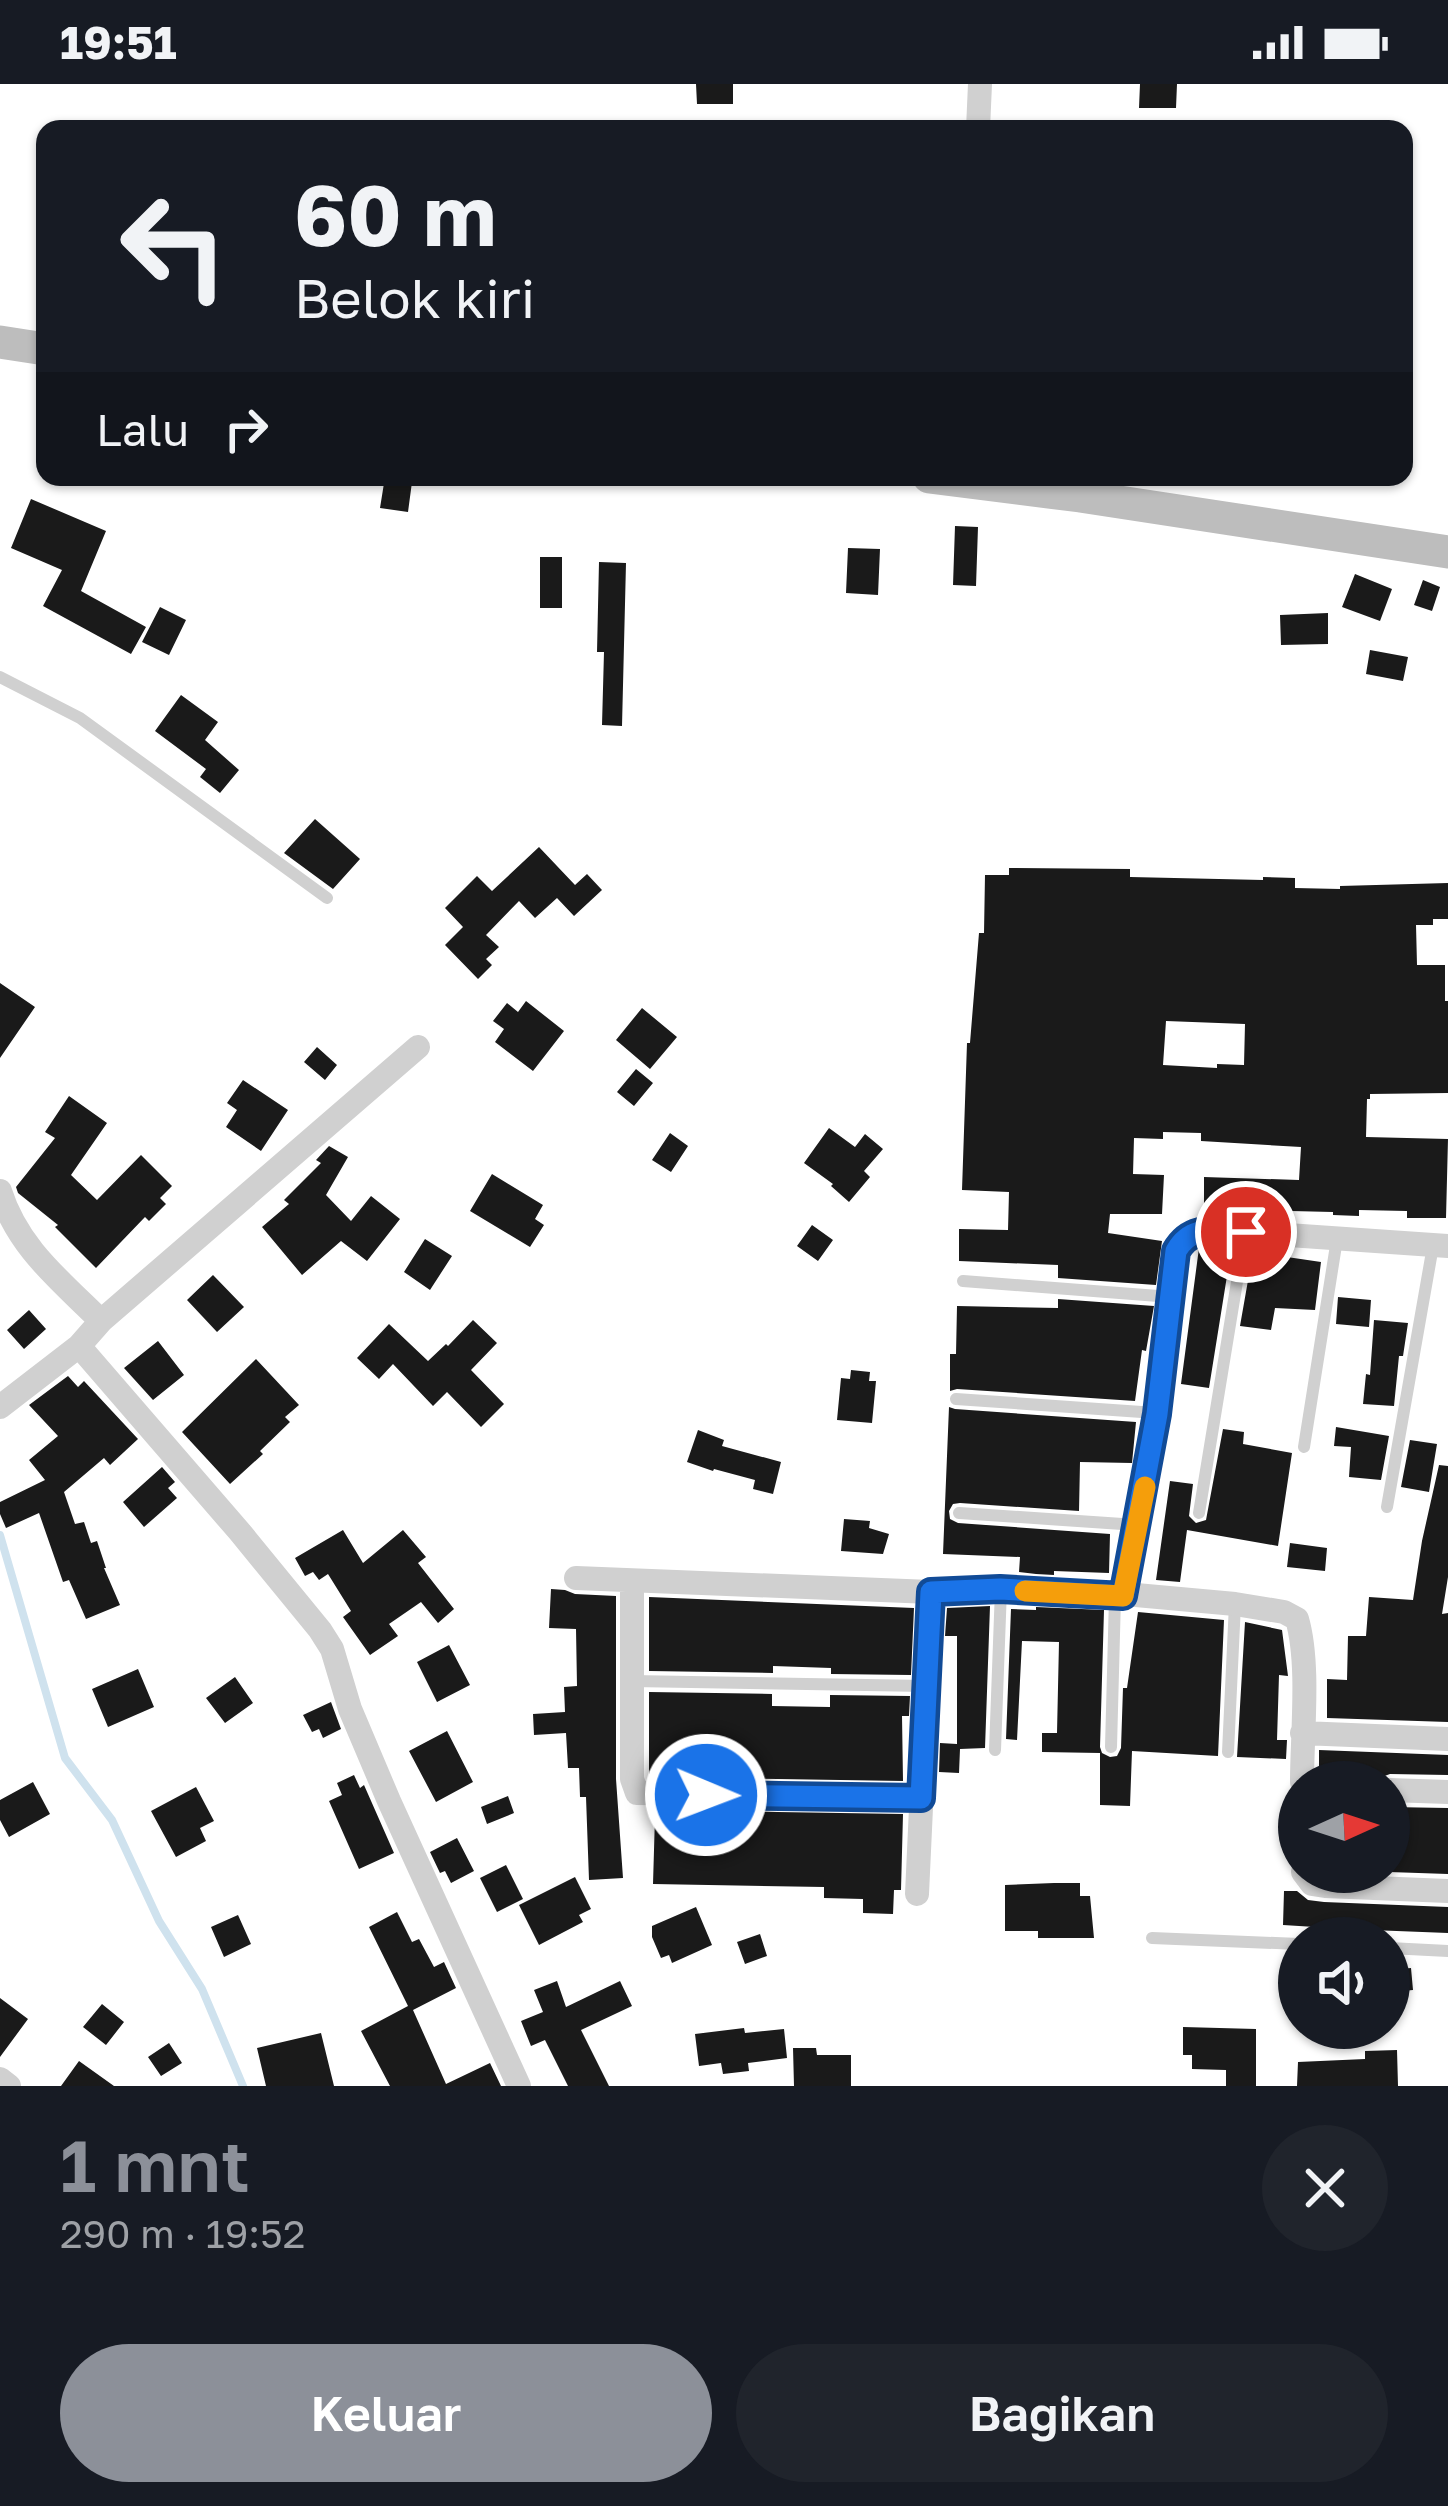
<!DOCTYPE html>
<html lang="id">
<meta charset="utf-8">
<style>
:root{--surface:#171b24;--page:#20242c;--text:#f1f3f6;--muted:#9ea1a6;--accent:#8c9099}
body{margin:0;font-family:"Golos Text",sans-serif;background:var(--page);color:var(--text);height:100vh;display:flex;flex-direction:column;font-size:45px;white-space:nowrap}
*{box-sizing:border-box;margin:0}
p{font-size:39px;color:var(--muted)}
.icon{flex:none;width:66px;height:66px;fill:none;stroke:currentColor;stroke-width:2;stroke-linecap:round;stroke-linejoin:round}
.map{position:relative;height:2002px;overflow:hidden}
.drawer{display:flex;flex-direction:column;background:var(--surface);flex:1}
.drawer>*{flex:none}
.top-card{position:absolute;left:36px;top:36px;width:1377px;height:366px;border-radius:24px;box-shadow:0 3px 9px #0004;background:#171b24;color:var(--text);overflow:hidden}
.needle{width:78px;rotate:87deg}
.controls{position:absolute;left:1278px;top:1677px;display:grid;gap:24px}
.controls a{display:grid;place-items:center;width:132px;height:132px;border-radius:50%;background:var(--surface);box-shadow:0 3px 9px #0004;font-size:60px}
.pin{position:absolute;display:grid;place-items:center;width:102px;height:102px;color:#fff;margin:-51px;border:6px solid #fff;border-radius:50%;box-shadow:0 3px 12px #0007}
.me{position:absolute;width:132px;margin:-66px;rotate:91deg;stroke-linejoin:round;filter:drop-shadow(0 0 9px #0008)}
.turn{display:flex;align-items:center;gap:42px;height:252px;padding:0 60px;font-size:54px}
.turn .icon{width:156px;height:156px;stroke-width:2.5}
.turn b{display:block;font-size:84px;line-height:102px}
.then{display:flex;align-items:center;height:114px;padding:0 60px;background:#0003;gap:24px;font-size:45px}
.round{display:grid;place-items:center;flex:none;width:126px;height:126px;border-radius:63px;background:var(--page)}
.headline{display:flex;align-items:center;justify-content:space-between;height:204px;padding:0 60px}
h1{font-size:72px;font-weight:600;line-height:90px;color:var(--accent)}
.primary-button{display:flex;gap:24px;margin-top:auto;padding:24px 60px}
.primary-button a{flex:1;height:138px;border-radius:72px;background:var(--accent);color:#fff;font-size:48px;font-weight:600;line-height:138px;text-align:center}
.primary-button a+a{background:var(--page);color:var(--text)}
.status{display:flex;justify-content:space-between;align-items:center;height:84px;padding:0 60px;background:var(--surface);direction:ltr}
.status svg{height:33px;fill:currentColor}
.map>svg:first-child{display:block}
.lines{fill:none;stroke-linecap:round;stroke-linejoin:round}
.stream{stroke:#cfe2ee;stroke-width:8}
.building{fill:#1a1a1a;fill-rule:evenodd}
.lane{stroke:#d0d0d0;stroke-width:12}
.street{stroke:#d0d0d0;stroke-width:24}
.secondary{stroke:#bdbdbd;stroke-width:33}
.route-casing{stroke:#114b97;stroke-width:30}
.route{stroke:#1a73e8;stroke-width:21}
.slow{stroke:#f59e0b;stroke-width:21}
</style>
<div class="status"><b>19:51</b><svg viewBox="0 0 49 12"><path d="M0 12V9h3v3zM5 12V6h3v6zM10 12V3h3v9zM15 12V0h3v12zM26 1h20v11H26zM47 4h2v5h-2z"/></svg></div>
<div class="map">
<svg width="1448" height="2002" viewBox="0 0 1448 2002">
<rect width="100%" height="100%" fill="#fff"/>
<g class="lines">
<path class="stream" d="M0 1451 65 1674 112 1736 159 1837 202 1905 243 2002"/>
</g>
<path class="building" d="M696 0H733V20H697Z
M1140 0H1177L1176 24H1139Z
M385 393 412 398 408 428 380 424Z
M31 415 106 447 81 507 146 543 131 570 43 522 62 486 11 464Z
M955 442 978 443 976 502 953 501Z
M848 464 880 465 878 511 846 509Z
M540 473H562V524H540Z
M599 478 626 479 622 642 602 641 604 568H597Z
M1355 490 1392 505 1380 537 1342 523Z
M1423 496 1440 503 1432 527 1414 521Z
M160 523 186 536 169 571 142 558Z
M1328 529V560L1281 561 1280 531Z
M1370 566 1408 573 1403 597 1366 590Z
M181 611 218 638 205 656 239 686 220 709 200 693 206 685 155 647Z
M315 735 360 775 333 805 284 769Z
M539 763 575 801 587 790 602 806 574 832 557 814 535 834 519 817 486 851 499 863 486 875 492 881 478 895 445 861 463 843 445 824 477 792 492 807Z
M1009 784 1130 785V793L1263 796V793L1295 794V804L1340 805V802L1448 799V835H1433V841H1416L1417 881H1445V917H1448V1009L1370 1010V1015H1367L1366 1053 1448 1055 1446 1134H1407V1127L1359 1126V1132L1333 1131V1128L1204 1125V1093L1299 1096 1301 1063 1201 1057V1049L1163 1048V1055L1134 1054 1133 1090 1164 1091 1162 1130H1110L1108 1149 1162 1157 1156 1201 1058 1194V1181L959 1177V1145L1008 1146 1009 1108 962 1106 967 959H970L979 849H984L985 791H1009ZM1166 937 1245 940 1244 981 1217 980V984L1163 981Z
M0 899 35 923 0 974Z
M526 917 564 947 533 987 495 958 504 945 493 937 507 919 518 928Z
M642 924 677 953 650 985 616 956Z
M317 963 337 981 325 996 304 978Z
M636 985 653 999 634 1022 617 1008Z
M243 996 288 1026 261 1067 226 1043 237 1026 227 1019Z
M69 1012 107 1039 71 1091 97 1116 141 1071 172 1102 160 1114 166 1120 149 1137 145 1133 96 1184 55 1143 58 1141 18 1109 16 1103 55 1054 45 1048Z
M829 1044 855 1063 865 1050 883 1065 864 1087 870 1093 849 1118 831 1102 833 1100 804 1079Z
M670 1049 688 1062 671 1088 652 1076Z
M329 1062 348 1073 326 1111 351 1137 371 1112 400 1135 367 1177 341 1157 302 1191 262 1143 289 1120 284 1116 321 1079 316 1076Z
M492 1090 543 1121 535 1135 544 1141 530 1163 470 1127Z
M812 1141 833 1156 818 1177 797 1162Z
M425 1155 452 1172 430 1206 404 1188Z
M1199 1164 1231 1167 1209 1304 1181 1300Z
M1253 1168 1321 1178 1315 1226 1275 1224 1271 1246 1240 1242Z
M213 1191 244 1223 217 1248 187 1216Z
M1338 1213 1371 1216 1369 1243 1336 1240Z
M1058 1215 1154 1222 1146 1267 1142 1266 1135 1317 957 1305 950 1307V1270H956L957 1222 1058 1224Z
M29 1226 46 1245 24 1265 7 1246Z
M473 1236 497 1259 471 1286 504 1320 481 1343 447 1308 433 1322 393 1280 379 1295 357 1274 389 1240 428 1277 446 1260 448 1262Z
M1374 1236 1408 1239 1403 1272H1399L1394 1322 1363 1320 1366 1290 1370 1291Z
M158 1257 184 1291 153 1316 124 1284Z
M256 1275 299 1321 285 1333 290 1338 260 1367 263 1370 230 1400 182 1348Z
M851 1286 870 1288 869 1297H876L872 1339 837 1336 841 1294 850 1295Z
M68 1292 78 1303 84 1297 138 1355 110 1381 104 1374 64 1408 75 1440 84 1438 91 1459 97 1457 106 1484H104L120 1521 86 1535 69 1496 63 1498 39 1429 6 1444 0 1430V1418L45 1396 29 1376 58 1352 29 1321Z
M949 1323 955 1325 1136 1338 1132 1379 1080 1378 1079 1427 960 1419 953 1420 949 1427 950 1435 958 1439 1110 1450 1109 1489 1054 1487V1491L1036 1490 1019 1488 1020 1473 943 1470Z
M1336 1343 1389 1352 1381 1396 1349 1393 1351 1363 1334 1362Z
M1223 1345 1244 1348 1243 1360 1292 1369 1278 1462 1187 1446 1180 1498 1156 1496 1170 1397 1193 1400 1189 1432 1196 1439 1206 1436Z
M698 1346 724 1356 722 1362 781 1378 773 1410 753 1405 755 1396 714 1385 713 1387 687 1378Z
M1410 1356 1437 1360 1429 1408 1401 1403Z
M1439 1381 1448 1382V1493L1442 1530 1448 1529V1638L1327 1634V1595L1347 1596 1348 1552H1366L1369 1513 1413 1516 1422 1457Z
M162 1383 175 1398 168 1404 177 1414 144 1443 123 1418Z
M844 1435 870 1437 869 1444 889 1450 883 1470 841 1467Z
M343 1446 363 1479 403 1446 426 1473 418 1479 454 1525 438 1539 421 1518 389 1540 398 1552 370 1571 343 1533 351 1527 328 1490 319 1496 313 1488 305 1492 295 1474Z
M1290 1459 1327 1464 1325 1487 1287 1483Z
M551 1505 565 1506 575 1510 616 1512V1695L623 1794 589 1796 586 1713H580L579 1684H568L566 1649 534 1651 533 1630 565 1628 564 1603 577 1602 576 1545 549 1544Z
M649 1513 914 1524 911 1591 831 1590V1584L773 1582V1589L649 1587Z
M990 1522 985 1664 960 1665 959 1689 939 1688 940 1659 957 1660V1552H945L947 1524Z
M1036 1523 1104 1526 1100 1663 1102 1669 1110 1673 1117 1672 1121 1664 1123 1604H1127L1138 1528 1224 1536 1218 1672 1132 1667 1130 1722 1100 1721V1669L1042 1668V1649H1057L1059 1558 1022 1557 1017 1656 1006 1655 1011 1525 1036 1526Z
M1245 1538 1282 1546 1288 1592 1279 1591 1277 1656H1287L1286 1675 1237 1673Z
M449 1561 470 1601 437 1618 417 1578Z
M138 1585 154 1623 108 1643 92 1605Z
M235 1593 253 1619 225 1639 206 1614Z
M649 1608 772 1610V1622L830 1623V1611L910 1612 909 1632H902L903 1697 649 1693Z
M331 1618 341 1645 323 1654 319 1645 312 1648 303 1631Z
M447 1647 473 1698 436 1718 409 1667Z
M1319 1666 1448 1671V1691L1390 1690 1379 1694 1347 1692V1682H1319Z
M354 1691 360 1704 364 1701 394 1769 359 1785 329 1717 342 1711 337 1699Z
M33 1698 50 1730 9 1753 0 1736V1716Z
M196 1703 214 1737 200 1744 206 1757 176 1773 151 1727Z
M508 1712 514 1729 487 1740 481 1723Z
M1389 1723 1448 1724V1790L1389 1788Z
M660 1726 903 1730 901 1806H894L893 1830 863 1829V1815L824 1814V1803L653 1800 655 1732H660Z
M457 1754 474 1787 451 1799 445 1787 440 1789 430 1768Z
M506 1781 523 1815 497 1828 480 1794Z
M575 1793 591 1825 579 1831 583 1838 539 1861 519 1821Z
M1054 1799H1080V1812H1090L1094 1854H1038V1847H1005V1801Z
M1284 1807H1297L1308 1816 1324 1818 1448 1823V1849L1371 1846V1853L1315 1850V1843L1283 1841Z
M696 1823 712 1861 672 1879 669 1871 661 1874 652 1853V1842Z
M397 1828 412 1858 419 1855 434 1883 444 1878 456 1904 413 1926 446 2000 490 1979 501 2002H390L361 1947 408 1922 369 1843Z
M238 1831 251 1860 224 1873 211 1843Z
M760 1850 767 1872 745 1880 737 1858Z
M1411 1884 1413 1906 1391 1908 1389 1886Z
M557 1897 566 1923 620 1897 632 1922 581 1946 609 2002H568L545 1956 531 1962 521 1937 543 1928 534 1906Z
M0 1914 28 1935 0 1973Z
M102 1920 124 1938 106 1961 83 1943Z
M1183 1943 1256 1945V2002H1226V1986L1192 1985V1971H1183Z
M744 1944 745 1949 784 1945 787 1974 748 1979 749 1987 723 1990 721 1979 699 1982 695 1950Z
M321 1949 334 2002H266L257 1964Z
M169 1959 182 1979 161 1992 148 1973Z
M793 1964H816L817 1971H851V2002H794Z
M1397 1966 1398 2002H1297L1298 1978 1365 1975V1967Z
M79 1977 114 2002H61Z"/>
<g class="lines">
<path class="lane" d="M0 593 80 634 327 814
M963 1197 1171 1213
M956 1315 1156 1329
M1304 1363 1337 1155
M1387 1423 1433 1162
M959 1429 1137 1441
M1199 1429 1245 1149
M632 1597 926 1602
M1111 1663 1115 1513
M995 1666 1001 1505
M1228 1668 1235 1520
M1152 1854 1299 1860
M1389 1864 1448 1867"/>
<path class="street" d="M978 45 980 0
M0 1107C18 1164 60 1196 101 1237
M79 1262 239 1447 320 1546 332 1565 350 1625 389 1717 519 2002
M0 1323 79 1262 101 1237 418 963
M576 1494 931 1508 1001 1505 1136 1511 1235 1520 1284 1528 1297 1535C1310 1580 1302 1650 1302 1698
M632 1497V1695L637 1709 921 1714
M1123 1512C1148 1398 1165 1283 1176 1167L1184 1153 1198 1147 1246 1148 1448 1162
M1302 1649 1448 1655
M1389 1706 1448 1708
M1303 1788 1312 1800 1325 1802 1448 1807
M917 1810 931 1508
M0 1995 9 2002"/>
<path class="secondary" d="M0 258 45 265
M929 393 1080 412 1448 468"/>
</g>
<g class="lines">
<defs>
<path id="route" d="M706 1711 921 1714 931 1508 1000 1505 1123 1512 1157 1330 1176 1167C1192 1139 1217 1148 1246 1148"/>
</defs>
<use href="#route" class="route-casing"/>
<use href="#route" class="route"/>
<path class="slow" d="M1025 1507 1123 1512 1145 1403"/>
</g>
</svg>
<div class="controls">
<a><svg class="needle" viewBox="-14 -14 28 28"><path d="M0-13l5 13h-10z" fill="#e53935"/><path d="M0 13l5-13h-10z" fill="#9ea1a6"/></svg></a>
<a><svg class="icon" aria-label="sound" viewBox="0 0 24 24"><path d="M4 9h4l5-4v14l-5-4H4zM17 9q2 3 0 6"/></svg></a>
</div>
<div class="pin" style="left:1246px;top:1148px;background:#d93025"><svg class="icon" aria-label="arrive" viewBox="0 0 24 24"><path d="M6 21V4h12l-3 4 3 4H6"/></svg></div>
<svg class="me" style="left:706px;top:1711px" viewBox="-20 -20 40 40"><circle r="17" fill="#1a73e8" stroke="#fff" stroke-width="3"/><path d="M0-11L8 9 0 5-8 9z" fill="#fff"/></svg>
<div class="top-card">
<div class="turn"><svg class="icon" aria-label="left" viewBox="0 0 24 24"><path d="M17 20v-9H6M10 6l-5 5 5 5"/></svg><div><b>60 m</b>Belok kiri</div></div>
<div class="then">Lalu<svg class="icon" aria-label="right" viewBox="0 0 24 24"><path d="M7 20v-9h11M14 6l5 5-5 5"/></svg></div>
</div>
</div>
<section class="drawer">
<div class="headline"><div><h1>1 mnt</h1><p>290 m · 19:52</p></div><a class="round"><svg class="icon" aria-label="close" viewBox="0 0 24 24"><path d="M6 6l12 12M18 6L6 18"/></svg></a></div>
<div class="primary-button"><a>Keluar</a><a>Bagikan</a></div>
</section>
